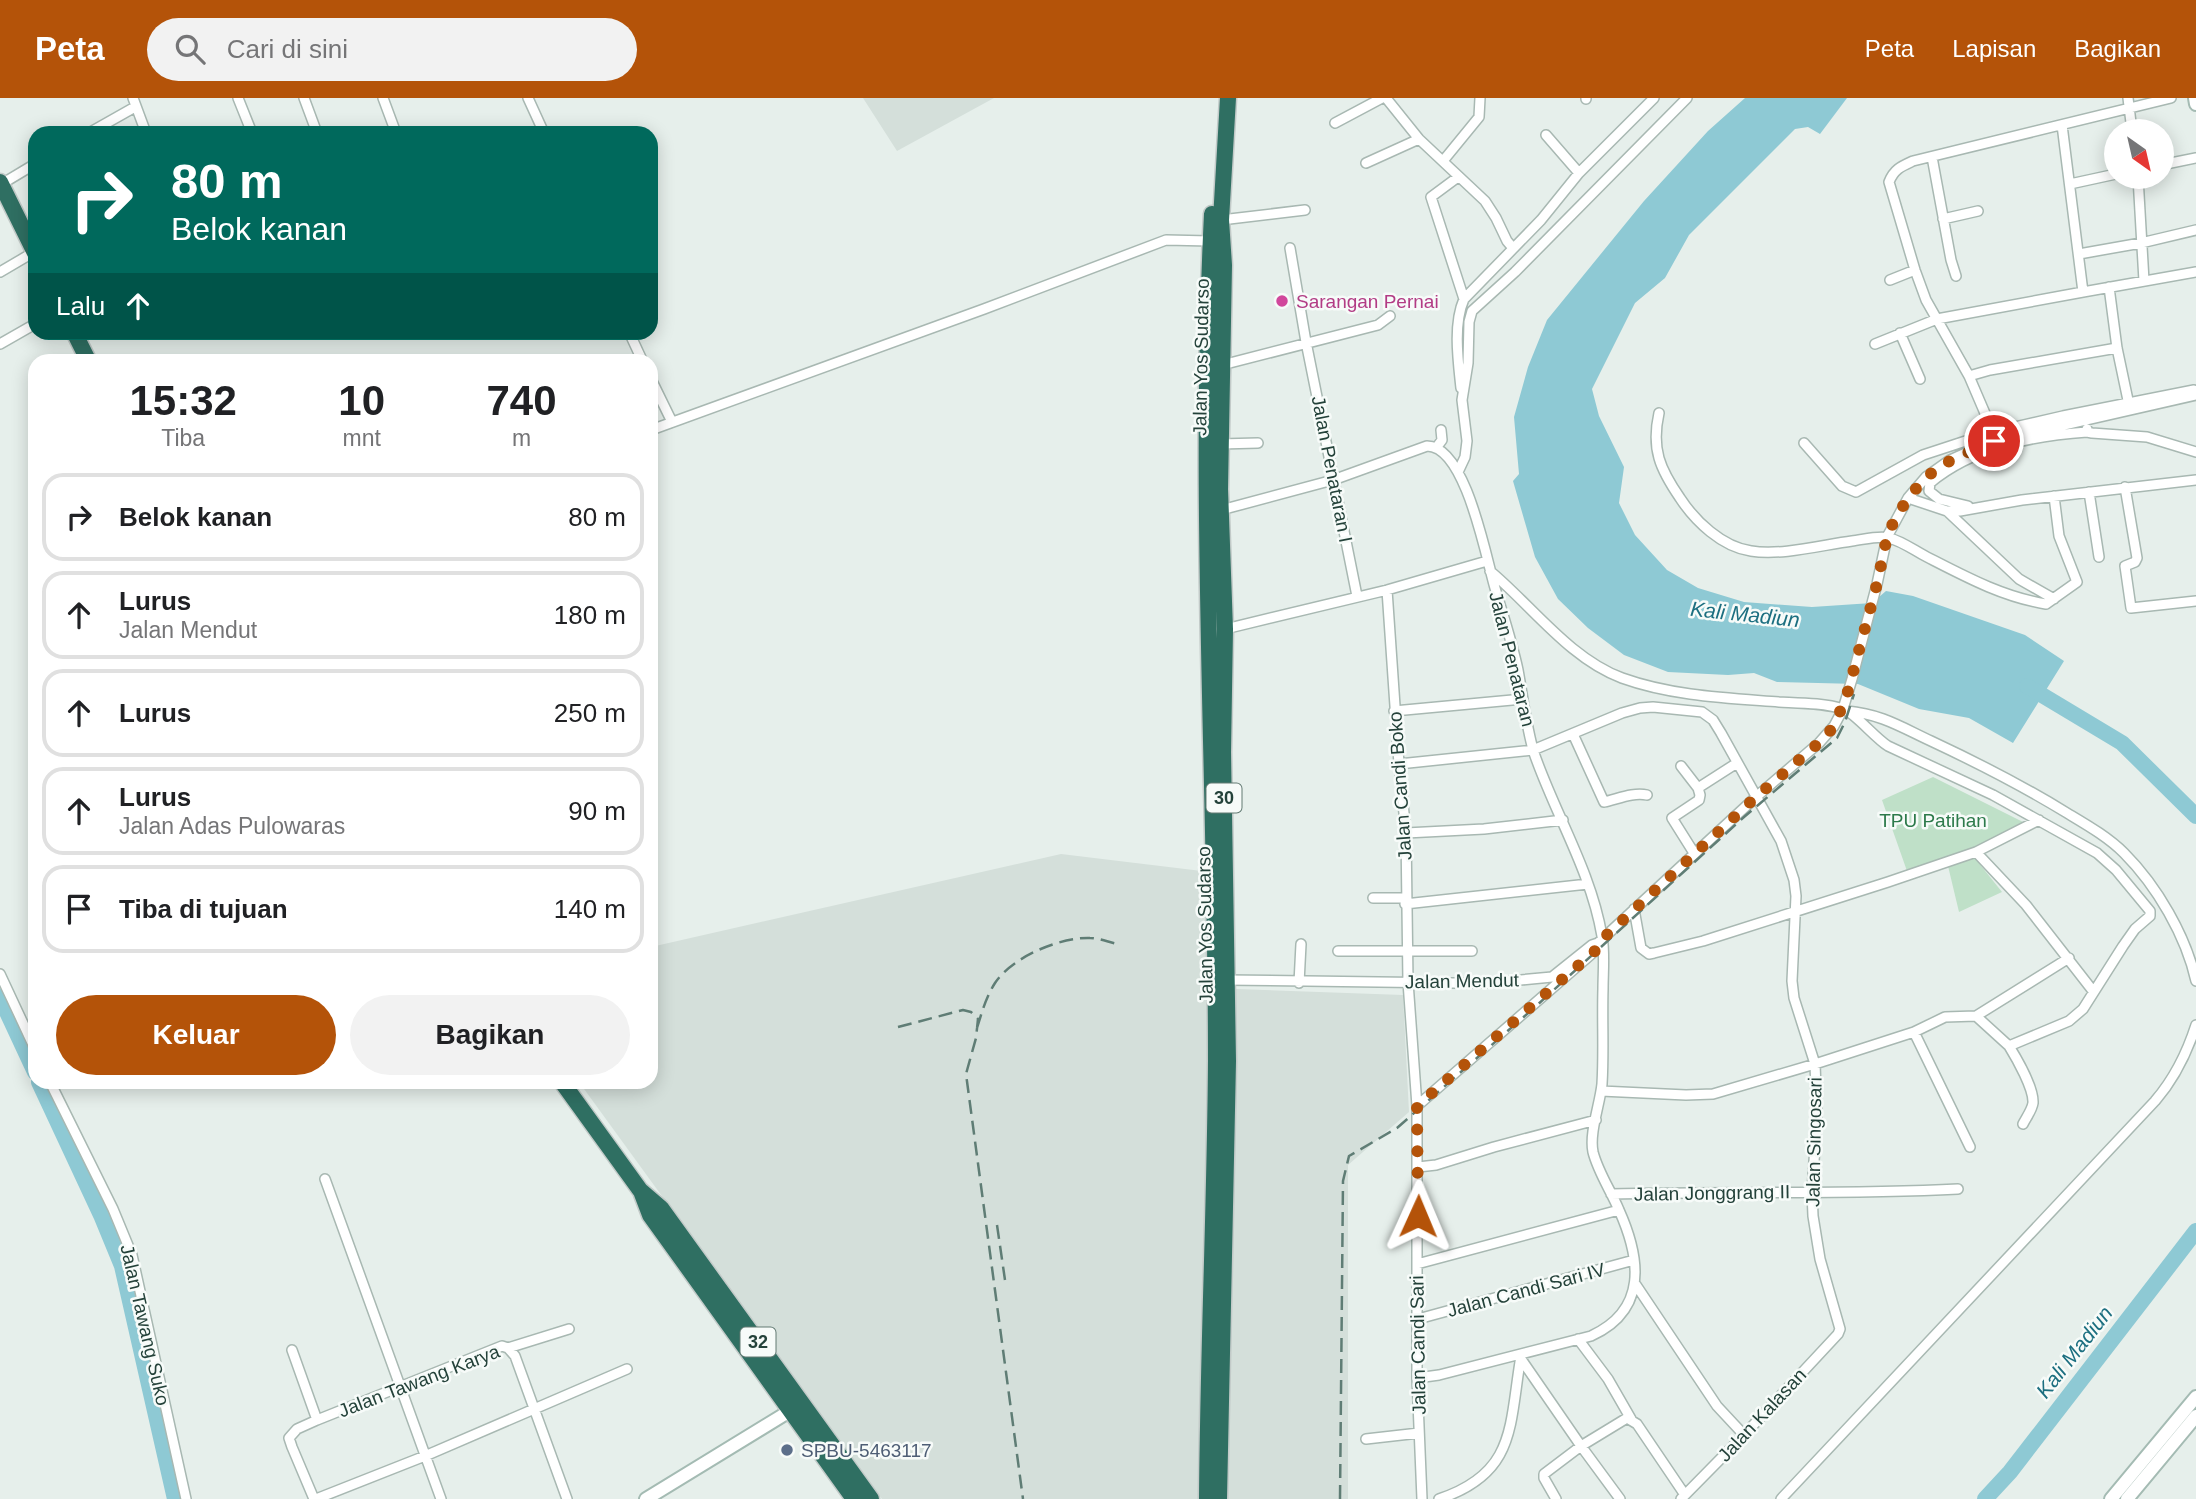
<!DOCTYPE html>
<html lang="id">
<style>
:root{--surface:#fff;--page:#f2f2f2;--text:#202124;--muted:#757577;--line:#e0e0e0;--accent:#b45309}
body{margin:0;font-family:Helvetica,sans-serif;background:var(--page);color:var(--text);height:100vh;display:flex;flex-direction:column;font-size:26px;white-space:nowrap}
*{box-sizing:border-box;margin:0}
p{font-size:23px;color:var(--muted)}
.icon{flex:none;width:38px;height:38px;fill:none;stroke:currentColor;stroke-width:2;stroke-linecap:round;stroke-linejoin:round}
.map{position:relative;flex:1;overflow:hidden}
.panel{position:absolute;left:28px;top:256px;width:630px;height:735px;display:flex;flex-direction:column;background:var(--surface);border-radius:21px;box-shadow:0 4px 18px #0003}
.panel>*{flex:none}
.banner{position:absolute;left:28px;top:28px;width:630px;height:214px;border-radius:21px;box-shadow:0 4px 18px #0003;background:#00695c;color:#fff;overflow:hidden}
.needle{width:46px;rotate:146deg}
.tools{position:absolute;left:2104px;top:21px;display:grid;gap:14px}
.tools a{display:grid;place-items:center;width:70px;height:70px;border-radius:50%;background:var(--surface);box-shadow:0 4px 18px #0003;font-size:35px}
.pin{position:absolute;display:grid;place-items:center;width:60px;height:60px;color:#fff;margin:-30px;border:4px solid #fff;border-radius:50%;box-shadow:0 2px 7px #0007}
.me{position:absolute;width:77px;margin:-38px;rotate:1deg;stroke-linejoin:round;filter:drop-shadow(0 0 5px #0008)}
.turn{display:flex;align-items:center;gap:24px;height:147px;padding:0 28px;font-size:32px}
.turn .icon{width:91px;height:91px;stroke-width:2.5}
.turn b{display:block;font-size:49px;line-height:60px}
.then{display:flex;align-items:center;height:66px;padding:0 28px;background:#0003;gap:14px;font-size:26px}
.eta{display:flex;justify-content:space-evenly;align-items:center;height:119px;text-align:center}
.eta b{font-size:42px;font-weight:700;line-height:49px}
.action{display:flex;gap:14px;margin-top:auto;padding:14px 28px}
.action a{flex:1;height:80px;border-radius:42px;background:var(--accent);color:#fff;font-size:28px;font-weight:700;line-height:80px;text-align:center}
.action a+a{background:var(--page);color:var(--text)}
ul{padding:0;list-style:none}
li{display:flex;align-items:center;gap:21px;height:88px;margin:0 14px 10px;padding:0 14px;border:4px solid var(--line);border-radius:21px}
li div{flex:1}
li b{display:block;font-size:26px}
li em{font-style:normal}
header{display:flex;align-items:center;gap:42px;box-sizing:border-box;height:98px;padding:0 35px;background:var(--accent);color:#fff}
header strong{font-size:33px}
nav{display:flex;gap:38px;margin-inline-start:auto;font-size:24px}
.search{width:490px;height:63px;background:var(--page);display:flex;align-items:center;gap:18px;box-sizing:border-box;padding:0 24px;border-radius:38px;color:var(--muted);font-size:26px}
.map>svg:first-child{display:block}
.built{fill:#d4dfda}
.green{fill:#bfe0c8}
.water{fill:#8ec9d4}
.lines{fill:none;stroke-linecap:round;stroke-linejoin:round}
.river{stroke:#8ec9d4;stroke-width:16}
.street-casing{stroke:#a8b8b2;stroke-width:12}
.secondary-casing{stroke:#a4bbb3;stroke-width:16}
.highway-casing{stroke:#c2cac8;stroke-width:19}
.street{stroke:#fff;stroke-width:9}
.secondary{stroke:#fff;stroke-width:12}
.highway{stroke:#2f6f62;stroke-width:16}
.rail{stroke:#5f7d75;stroke-width:2.5;stroke-dasharray:14 7;stroke-linecap:butt}
.route{stroke:#b45309;stroke-width:12;stroke-dasharray:0 21.6}
.hotel-dot{fill:#d1479c;stroke:#f7fbf9;stroke-width:2.5}
.service-dot{fill:#5c6f8a;stroke:#f7fbf9;stroke-width:2.5}
.labels{text-anchor:middle;dominant-baseline:central;stroke-width:5;stroke-linejoin:round;paint-order:stroke}
.shield{fill:#f7fbf9;stroke:#637a73;stroke-width:2}
.shield-label{font-size:18px;font-weight:bold;fill:#24423a}
.hotel-label{font-size:19px;fill:#b23c85;stroke:#f7fbf9;text-anchor:start}
.street-label{font-size:19px;fill:#24423a;stroke:#f7fbf9}
.park-label{font-size:19px;fill:#2d7a4b;stroke:#f7fbf9}
.service-label{font-size:19px;fill:#4e5e75;stroke:#f7fbf9;text-anchor:start}
.water-label{font-size:21px;font-style:italic;fill:#1c6f80;stroke:#f7fbf9}
</style>
<header>
<strong>Peta</strong>
<div class="search"><svg class="icon" aria-label="search" viewBox="0 0 24 24"><circle cx="10" cy="10" r="6"/><path d="M15 15l6 6"/></svg>Cari di sini</div>
<nav><a>Peta</a><a>Lapisan</a><a>Bagikan</a></nav>
</header>
<div class="map">
<svg width="2196" height="1401" viewBox="0 0 2196 1401">
<rect width="100%" height="100%" fill="#e6efeb"/>
<path class="built" d="M863 0H994L897 53Z
M1061 756 1210 774 1209 890 1403 897 1409 1014 1348 1067V1401H882L579 984H651V849Z"/>
<path class="green" d="M1933 679 2027 726 1989 746 1907 773 1882 702Z
M1974 759 2002 794 1959 814 1948 768Z"/>
<path class="water" d="M1745 0H1847L1820 36 1808 29 1795 31 1689 137 1665 180 1635 205 1592 291 1599 318 1624 369 1619 405 1635 437 1667 472 1698 490 1744 504 1812 509 1872 505 1886 493 1913 498 2025 537 2064 563 2013 645 1969 620 1919 611 1858 586 1777 584 1754 575 1728 577 1668 574 1624 557 1588 530 1558 501 1535 459 1513 383 1519 376 1514 319 1528 269 1547 222 1644 103 1708 33Z"/>
<g class="lines">
<path class="river" d="M2027 588 2122 645 2196 718
M0 899 35 974
M39 984 101 1117 122 1168 175 1401
M1985 1401 2010 1374 2196 1133"/>
<defs>
<path id="street" d="M133 0 146 35
M238 0 252 35
M304 0 317 35
M383 0 396 35
M528 0 544 35
M1386 0 1419 41 1485 103 1496 120 1507 143 1513 150
M1586 0V1
M2128 0 2132 33
M1335 25 1382 0
M2062 27 2083 194 2196 174
M89 35 135 9
M1932 59 1951 162 1956 178
M1443 63 1479 19 1480 0
M1366 65 1419 41
M2161 67 2196 60
M1579 75 1654 0
M1458 79 1431 99 1464 201
M2138 79 2144 183
M2070 86 2116 76
M0 87 35 66
M1943 121 1978 113
M1221 122 1305 112
M1290 150 1306 244 1357 498
M2079 156 2141 145 2196 132
M0 174 34 154
M1890 182 1915 172
M2109 189 2117 250 2129 307
M629 234 642 262
M1900 235 1920 281
M0 246 35 226
M1875 246 1937 221 2083 194
M1222 267 1378 227 1390 218
M1969 278 1990 272 2117 250
M651 281 672 324
M1461 290C1458 262 1453 226 1464 201L1541 122 1579 75 1546 37
M1659 315C1651 351 1660 371 1680 400 1695 423 1722 449 1751 453 1781 458 1822 447 1852 443 1862 442 1879 437 1889 440 1902 443 1915 453 1927 459 1966 479 2003 499 2046 506L2077 484 2059 438 2054 398
M2087 331V334L2092 335 2147 339 2196 354
M651 332 984 211 1166 142 1210 143
M1993 334 1969 278 1926 202 1915 172 1889 84C1894 71 1902 68 1913 63L2171 0
M1804 345 1842 388 1856 394 1923 357 1993 334 2063 318 2194 292
M1220 346 1258 345
M1436 350 1442 342 1441 332
M1458 374 1465 359 1467 343 1462 302 1468 265 1469 224 1472 213 1515 174 1687 0
M2125 389 2137 460 2135 464 2125 468 2131 510 2196 503
M2089 394 2099 459
M1908 400 1947 413H1960L2022 402 2196 382
M1968 408 1939 401 1929 393 1930 385C1973 349 2032 338 2087 334
M1221 412 1333 382 1427 348C1466 348 1486 460 1495 490 1503 517 1512 544 1518 572 1523 599 1526 628 1534 655 1555 716 1591 773 1602 838 1605 854 1603 874 1603 891 1602 922 1604 954 1602 986 1600 1006 1589 1035 1593 1054 1598 1074 1611 1093 1619 1112 1641 1161 1648 1212 1591 1238L1439 1277 1417 1280
M1947 413 2019 481 2054 501
M1490 473C1531 507 1570 561 1622 580 1672 598 1727 600 1779 604 1800 605 1824 605 1843 611 1854 614 1875 640 1888 648L1993 697 2097 755 2116 772 2150 813V818L2135 831 2123 848 2083 911 2069 923 2009 948 1976 918
M1387 492 1399 666 1406 735 1408 884 1417 1008V1280L1422 1401
M1225 531 1387 492 1487 463
M1394 613 1523 601
M1847 613C1881 616 1901 629 1931 643 1978 665 2023 688 2067 715 2087 727 2108 739 2124 755 2157 788 2186 838 2196 883
M1573 636 1604 704C1618 701 1633 694 1647 697
M1399 666 1533 652 1622 615 1640 610 1653 609 1702 614 1713 622 1721 635 1781 743 1794 782 1796 798 1792 883 1794 900 1815 966 1817 1017 1812 1094 1813 1118 1820 1161 1840 1231 1838 1236 1744 1337 1681 1401
M1681 668 1698 690 1737 665
M1406 735 1484 731 1563 722
M1976 754 2026 807 2093 893
M1694 755 1672 720 1699 702 1700 697 1698 690
M1373 800H1405
M1405 806 1588 786
M1634 811 1641 850 1649 856 1654 855 1703 843 1888 784 1976 754 2039 722
M1338 853H1472
M0 876 35 951
M1226 882 1451 885H1488L1552 879 1592 847 1598 845 1756 699 1819 645 1834 628 1843 611 1852 581 1877 486 1887 439 1908 400 1926 379 1950 362 1990 344 2196 297
M1299 885 1301 846
M1976 918 2069 860
M1914 934 1970 1049
M2009 948C2017 961 2034 991 2033 1005 2032 1012 2026 1020 2023 1026
M50 984 113 1111 132 1157 186 1401
M1601 993 1686 997 1713 996 1815 966 1914 934 1945 919 1976 918
M1417 1008 1596 852 1598 845
M1418 1069 1436 1067 1494 1049 1596 1022
M325 1081 441 1401
M1611 1096C1727 1093 1843 1097 1958 1091
M1417 1166 1619 1112
M1636 1187 1717 1308 1744 1337
M1418 1221 1634 1162
M1578 1241 1608 1281 1631 1321
M508 1250 569 1231
M292 1252 317 1322
M1521 1261 1581 1348 1627 1320 1637 1326 1685 1397
M1366 1341 1419 1335
M314 1401 292 1349 289 1340 297 1331 317 1322 502 1248 508 1250 515 1258 567 1401
M316 1401 425 1358 627 1271
M1439 1401C1517 1375 1509 1327 1521 1258
M1556 1401 1544 1380V1376L1581 1348 1620 1401
M1781 1401 2155 1003C2174 981 2187 955 2196 927"/>
<path id="secondary" d="M2195 0 2196 6
M646 1401 798 1308
M2111 1401 2196 1299
M2127 1401 2196 1318"/>
<path id="highway" d="M0 84 35 155
M74 234 88 262
M562 984 640 1092 661 1110 871 1401
M642 1096 650 1117 854 1401
M1207 1401C1208 1255 1215 1108 1216 962 1216 680 1198 398 1212 116
M1219 1401 1228 963 1223 654 1225 531 1220 391 1224 167 1221 122 1228 0"/>
</defs>
<use href="#street" class="street-casing"/>
<use href="#secondary" class="secondary-casing"/>
<use href="#highway" class="highway-casing"/>
<use href="#street" class="street"/>
<use href="#secondary" class="secondary"/>
<use href="#highway" class="highway"/>
<path class="rail" d="M898 929 963 912 971 914 978 921 976 940 966 976 1023 1401
M977 930C982 914 986 899 995 885 1012 859 1060 839 1090 840 1099 840 1108 844 1117 846
M997 1127 1005 1182
M1340 1401 1343 1083 1349 1058 1397 1030 1535 909 1744 719 1837 640 1845 624 1854 596"/>
</g>
<g class="lines">
<path class="route" d="M1418 1118 1417 1008 1596 852 1598 845 1756 699 1828 637 1845 604 1877 486 1887 439 1894 423 1908 400 1926 379 1951 362 1994 343"/>
</g>
<circle class="hotel-dot" cx="1282" cy="203" r="7"/>
<circle class="service-dot" cx="787" cy="1352" r="7"/>
<g class="labels">
<g class="shield">
<rect x="1206.5" y="685.5" width="35" height="29" rx="5"/>
<rect x="740.5" y="1229.5" width="35" height="29" rx="5"/>
</g>
<g class="shield-label">
<text x="1224" y="700">30</text>
<text x="758" y="1244">32</text>
</g>
<g class="hotel-label">
<text x="1296" y="203">Sarangan Pernai</text>
</g>
<g class="street-label">
<text transform="translate(1201 259) rotate(-89)">Jalan Yos Sudarso</text>
<text transform="translate(1332 371) rotate(79)">Jalan Penataran I</text>
<text transform="translate(1512 561) rotate(76)">Jalan Penataran</text>
<text transform="translate(1400 688) rotate(-94)">Jalan Candi Boko</text>
<text transform="translate(1205 827) rotate(-91)">Jalan Yos Sudarso</text>
<text transform="translate(1462 883) rotate(-1)">Jalan Mendut</text>
<text transform="translate(1814 1044) rotate(-89)">Jalan Singosari</text>
<text transform="translate(1712 1095) rotate(-1)">Jalan Jonggrang II</text>
<text transform="translate(1526 1192) rotate(-15)">Jalan Candi Sari IV</text>
<text transform="translate(145 1227) rotate(77)">Jalan Tawang Suko</text>
<text transform="translate(1418 1247) rotate(-91)">Jalan Candi Sari</text>
<text transform="translate(419 1283) rotate(-21)">Jalan Tawang Karya</text>
<text transform="translate(1762 1317) rotate(-47)">Jalan Kalasan</text>
</g>
<g class="park-label">
<text x="1933" y="722">TPU Patihan</text>
</g>
<g class="service-label">
<text x="801" y="1352">SPBU-5463117</text>
</g>
<g class="water-label">
<text transform="translate(1745 516) rotate(6)">Kali Madiun</text>
<text transform="translate(2074 1254) rotate(-52)">Kali Madiun</text>
</g>
</g>
</svg>
<div class="tools">
<a><svg class="needle" viewBox="-14 -14 28 28"><path d="M0-13l5 13h-10z" fill="#e53935"/><path d="M0 13l5-13h-10z" fill="#757577"/></svg></a>
</div>
<div class="pin" style="left:1994px;top:343px;background:#d93025"><svg class="icon" aria-label="arrive" viewBox="0 0 24 24"><path d="M6 21V4h12l-3 4 3 4H6"/></svg></div>
<svg class="me" style="left:1418px;top:1118px" viewBox="-20 -20 40 40"><path d="M0-17L14 15 0 8-14 15z" fill="#b45309" stroke="#fff" stroke-width="4"/></svg>
<div class="banner">
<div class="turn"><svg class="icon" aria-label="right" viewBox="0 0 24 24"><path d="M7 20v-9h11M14 6l5 5-5 5"/></svg><div><b>80 m</b>Belok kanan</div></div>
<div class="then">Lalu<svg class="icon" aria-label="ahead" viewBox="0 0 24 24"><path d="M12 20V5M6 11l6-6 6 6"/></svg></div>
</div>
<section class="panel">
<div class="eta">
<div><b>15:32</b><p>Tiba</p></div>
<div><b>10</b><p>mnt</p></div>
<div><b>740</b><p>m</p></div>
</div>
<ul>
<li><svg class="icon" aria-label="right" viewBox="0 0 24 24"><path d="M7 20v-9h11M14 6l5 5-5 5"/></svg><div><b>Belok kanan</b></div><em>80 m</em></li>
<li><svg class="icon" aria-label="ahead" viewBox="0 0 24 24"><path d="M12 20V5M6 11l6-6 6 6"/></svg><div><b>Lurus</b><p>Jalan Mendut</p></div><em>180 m</em></li>
<li><svg class="icon" aria-label="ahead" viewBox="0 0 24 24"><path d="M12 20V5M6 11l6-6 6 6"/></svg><div><b>Lurus</b></div><em>250 m</em></li>
<li><svg class="icon" aria-label="ahead" viewBox="0 0 24 24"><path d="M12 20V5M6 11l6-6 6 6"/></svg><div><b>Lurus</b><p>Jalan Adas Pulowaras</p></div><em>90 m</em></li>
<li><svg class="icon" aria-label="arrive" viewBox="0 0 24 24"><path d="M6 21V4h12l-3 4 3 4H6"/></svg><div><b>Tiba di tujuan</b></div><em>140 m</em></li>
</ul>
<div class="action"><a>Keluar</a><a>Bagikan</a></div>
</section>
</div>
